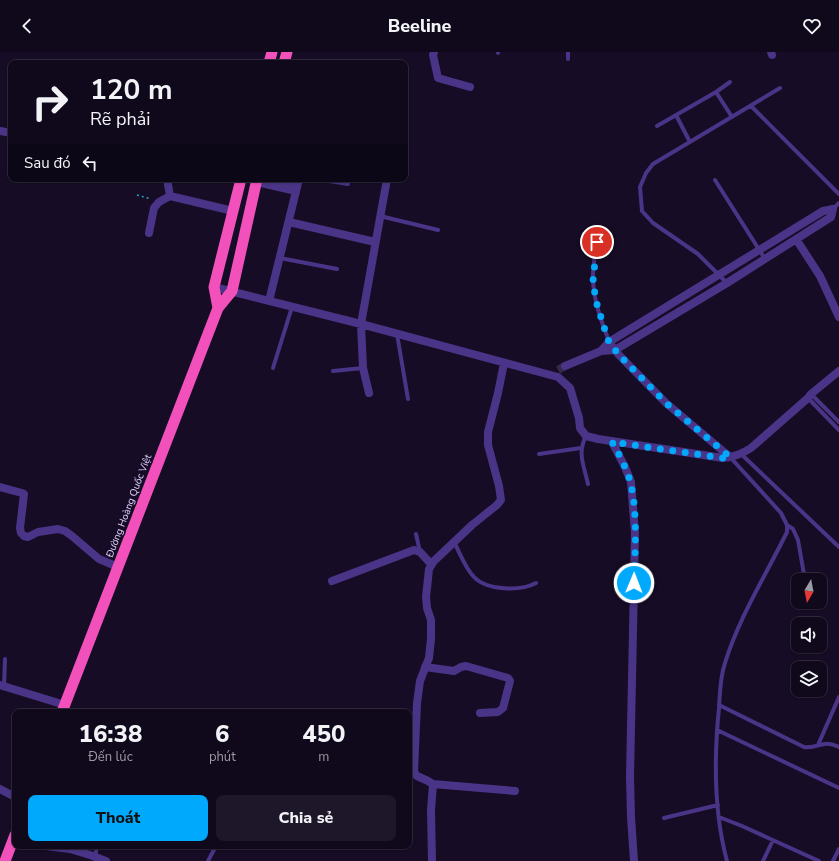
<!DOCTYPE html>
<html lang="vi">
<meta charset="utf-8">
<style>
:root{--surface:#10091c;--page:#1e1729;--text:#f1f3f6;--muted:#9c9aa3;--line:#302a3b;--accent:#00a9fb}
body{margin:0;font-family:"Nunito Sans",sans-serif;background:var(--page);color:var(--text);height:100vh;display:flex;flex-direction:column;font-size:15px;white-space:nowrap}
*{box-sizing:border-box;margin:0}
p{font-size:13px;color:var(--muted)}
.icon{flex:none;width:22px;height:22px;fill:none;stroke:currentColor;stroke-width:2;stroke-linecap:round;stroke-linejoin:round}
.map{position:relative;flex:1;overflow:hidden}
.sheet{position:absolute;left:12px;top:657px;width:400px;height:140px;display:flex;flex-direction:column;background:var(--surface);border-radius:8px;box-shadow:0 1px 3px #0004,0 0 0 1px var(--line)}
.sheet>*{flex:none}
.top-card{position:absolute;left:8px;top:8px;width:400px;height:122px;border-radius:8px;box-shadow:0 1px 3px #0004,0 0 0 1px var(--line);background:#10091c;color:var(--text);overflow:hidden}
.needle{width:26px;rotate:190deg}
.tools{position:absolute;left:791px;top:521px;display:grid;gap:8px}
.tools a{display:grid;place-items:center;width:36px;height:36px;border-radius:8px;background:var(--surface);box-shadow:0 1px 3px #0004,0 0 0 1px var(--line);font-size:20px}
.pin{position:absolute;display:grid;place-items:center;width:34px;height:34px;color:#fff;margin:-17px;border:2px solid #fff;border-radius:50%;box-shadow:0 1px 4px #0007}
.me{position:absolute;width:44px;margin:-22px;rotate:1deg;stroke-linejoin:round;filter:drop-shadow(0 0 3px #0008)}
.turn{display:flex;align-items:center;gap:14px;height:84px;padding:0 16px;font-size:18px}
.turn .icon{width:52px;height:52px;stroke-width:2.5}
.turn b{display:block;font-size:28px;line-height:34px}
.then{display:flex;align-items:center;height:38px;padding:0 16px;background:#0003;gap:8px;font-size:15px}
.eta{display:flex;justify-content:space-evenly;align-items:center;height:68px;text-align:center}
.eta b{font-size:24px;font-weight:800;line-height:28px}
.primary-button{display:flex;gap:8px;margin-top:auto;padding:8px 16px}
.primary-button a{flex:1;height:46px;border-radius:8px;background:var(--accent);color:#111;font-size:16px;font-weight:800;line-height:46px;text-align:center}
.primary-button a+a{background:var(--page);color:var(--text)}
header{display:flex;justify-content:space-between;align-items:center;height:52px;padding:0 16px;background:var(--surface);font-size:18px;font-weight:800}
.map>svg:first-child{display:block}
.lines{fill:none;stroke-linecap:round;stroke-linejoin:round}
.minor-tunnel{stroke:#342946;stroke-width:8;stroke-dasharray:8 4;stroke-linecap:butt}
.path{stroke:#25a5be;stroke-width:1.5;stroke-dasharray:2 3;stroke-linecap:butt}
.service{stroke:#4a3487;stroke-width:4}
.minor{stroke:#4a3487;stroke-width:8}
.trunk{stroke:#f251bc;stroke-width:11}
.route{stroke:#00a9fb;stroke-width:7;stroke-dasharray:0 12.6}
.labels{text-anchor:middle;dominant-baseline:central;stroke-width:3;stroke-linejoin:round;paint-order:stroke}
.street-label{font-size:10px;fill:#e0d0ff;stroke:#160c25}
</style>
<header><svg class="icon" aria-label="back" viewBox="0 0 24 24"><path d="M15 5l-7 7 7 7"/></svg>Beeline<svg class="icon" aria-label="heart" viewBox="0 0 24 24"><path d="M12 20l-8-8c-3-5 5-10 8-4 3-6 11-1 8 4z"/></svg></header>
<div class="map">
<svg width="839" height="809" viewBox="0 0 839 809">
<rect width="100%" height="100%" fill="#160c25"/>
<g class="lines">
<path class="minor-tunnel" d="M558 318 565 314"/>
<path class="path" d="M137 143 151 147"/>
<path class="service" d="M498 0V1
M568 0V7
M716 40 732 65
M751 54 839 142
M676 63 690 90
M657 74 716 40 730 30
M317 127 348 132
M715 128 765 207
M833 157 839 151
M380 164 438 178
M598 177C597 192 592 215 593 229 594 250 602 271 609 289
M280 206 337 217
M727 231 698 202 653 171 642 159 640 135 646 121 653 112 780 36
M397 282 408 347
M273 316 292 255
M333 319 363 316
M811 342 839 370
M808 346 839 378
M586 384C577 401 584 414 588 432
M539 402 581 396
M741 402 839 495
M787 473 793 477 798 488 805 528
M416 482 420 500
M454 490C460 501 465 516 474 525 487 539 521 539 536 531
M4 635 5 607
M719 653 804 695C819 697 822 687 839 695
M717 678 839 736
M818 693 839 645
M719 765 742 774 819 809
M664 766 718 753
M95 805 97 794
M208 809 216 794
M727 809C714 761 714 705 719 656 720 641 720 625 725 611 739 565 766 523 787 480V473L781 461 730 405
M763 809 773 788
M833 809 839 797"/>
<path class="minor" d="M434 0 433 3 438 26 470 35
M771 0 772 3
M0 79 11 81
M167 127 170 144
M278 127 298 131
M257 130 296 139
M833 157 831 165 727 231 615 298 601 299 609 290 823 159Z
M289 170 375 190
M149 181 154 156 159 150 170 144 233 159
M796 187 820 224 839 265
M214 235 361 272 558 325 570 336 579 366 580 376 586 384 598 387 723 406C734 405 742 402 751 396L808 346 811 342 839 319
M269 249 299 127
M612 294 619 303 666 351 730 405
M565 314 601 299
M369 341 363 316 361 272 387 127
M612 390 625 415 631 430 635 481 630 725 631 765 634 809
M0 435 22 441 24 442 20 476 21 481 24 484 28 485 38 480 58 477 65 479 72 484 99 507 118 515
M332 529 414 498 420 500 431 512
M425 615 454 619 461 615 466 614 508 626 510 629 503 656 498 660 480 661
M0 633 65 653
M433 732 515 739
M0 737 15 745
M46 794 70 797 90 803 106 809
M432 809 431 758 433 732 428 729 417 724 414 720 417 651 420 629 429 606 431 587V568L427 556 426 545 429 517 434 509 472 473 497 453 501 448 499 434 488 393V380L498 341 504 311"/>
<path class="trunk" d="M269 11 272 0
M284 11 287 0
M218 256 214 235 241 127
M62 660 218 256 232 239 257 127
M5 809 15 783"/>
</g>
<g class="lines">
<path class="route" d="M597 190 593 229 596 249 604 275 609 290 619 303 666 351 730 405 723 406 612 390C619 402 626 415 630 429 638 458 635 501 634 531"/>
</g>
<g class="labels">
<g class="street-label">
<text transform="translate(129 454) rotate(-69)">Đường Hoàng Quốc Việt</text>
</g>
</g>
</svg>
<div class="tools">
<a><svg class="needle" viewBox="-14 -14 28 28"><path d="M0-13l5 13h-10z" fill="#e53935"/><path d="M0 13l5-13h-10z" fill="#9c9aa3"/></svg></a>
<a><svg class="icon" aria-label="sound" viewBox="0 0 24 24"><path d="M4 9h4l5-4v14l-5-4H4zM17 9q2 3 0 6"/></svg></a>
<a><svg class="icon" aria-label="layers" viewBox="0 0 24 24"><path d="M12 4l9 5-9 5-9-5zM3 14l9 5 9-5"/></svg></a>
</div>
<div class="pin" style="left:597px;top:190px;background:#d93025"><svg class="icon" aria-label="arrive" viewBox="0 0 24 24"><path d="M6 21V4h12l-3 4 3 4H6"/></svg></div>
<svg class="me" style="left:634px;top:531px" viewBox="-20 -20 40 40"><circle r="17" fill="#00a9fb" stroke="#fff" stroke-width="3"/><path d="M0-11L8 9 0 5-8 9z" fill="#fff"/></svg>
<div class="top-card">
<div class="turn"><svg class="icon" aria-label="right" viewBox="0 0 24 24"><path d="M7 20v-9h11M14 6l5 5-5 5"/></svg><div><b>120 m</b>Rẽ phải</div></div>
<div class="then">Sau đó<svg class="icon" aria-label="left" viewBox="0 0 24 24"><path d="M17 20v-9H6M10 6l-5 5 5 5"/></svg></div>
</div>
<section class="sheet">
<div class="eta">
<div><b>16:38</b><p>Đến lúc</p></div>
<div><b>6</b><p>phút</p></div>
<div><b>450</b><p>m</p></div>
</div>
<div class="primary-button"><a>Thoát</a><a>Chia sẻ</a></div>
</section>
</div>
